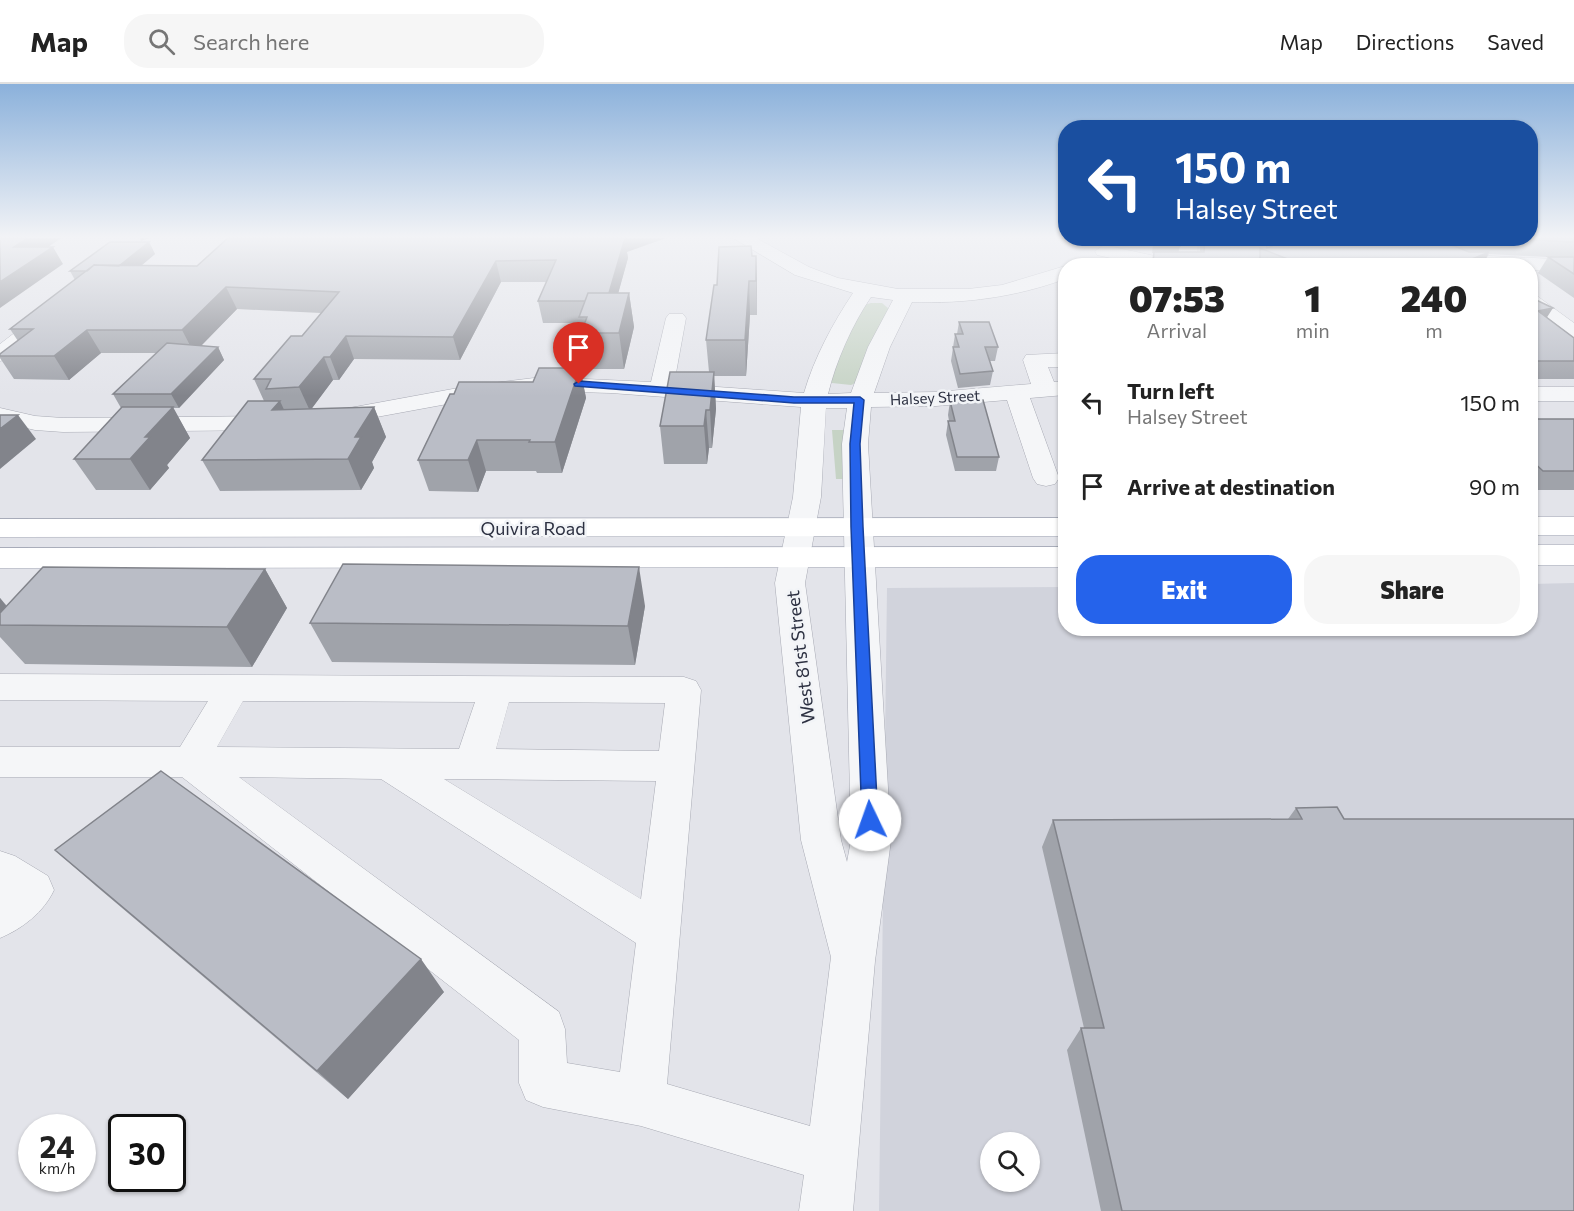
<!DOCTYPE html>
<style>
:root{--surface:#fff;--page:#f6f6f6;--text:#222;--muted:#767676;--line:#e0e0e0;--accent:#2563eb}
body{margin:0;font-family:Commissioner,sans-serif;background:var(--page);color:var(--text);height:100vh;display:flex;flex-direction:column;font-size:22px;white-space:nowrap}
*{box-sizing:border-box;margin:0}
p{font-size:20px;color:var(--muted)}
.icon{flex:none;width:33px;height:33px;fill:none;stroke:currentColor;stroke-width:2;stroke-linecap:round;stroke-linejoin:round}
.map{position:relative;flex:1;overflow:hidden}
.details{position:absolute;left:1058px;top:174px;width:480px;height:378px;display:flex;flex-direction:column;background:var(--surface);border-radius:24px;box-shadow:0 2px 4px #0004}
.details>*{flex:none}
.top-card{position:absolute;left:1058px;top:36px;width:480px;height:126px;border-radius:24px;box-shadow:0 2px 4px #0004;background:#1a4fa0;color:#fff;overflow:hidden}
.tools{position:absolute;left:980px;top:1048px;display:grid;gap:12px}
.tools a{display:grid;place-items:center;width:60px;height:60px;border-radius:50%;background:var(--surface);box-shadow:0 2px 4px #0004;font-size:30px}
.speed{position:absolute;left:18px;top:1030px;display:flex;gap:12px;font-size:30px;font-weight:700;text-align:center}
.speed>*{display:grid;place-content:center;width:78px;height:78px;border-radius:50%;background:var(--surface);box-shadow:0 2px 4px #0004;line-height:1}
.speed small{font-size:15px;font-weight:400}
.speed .limit{border:3px solid #111;border-radius:9px;background:#fff;color:#111}
.pin{position:absolute;display:grid;place-items:center;width:51px;height:51px;color:#fff;margin:-62px -26px;border-radius:50% 50% 50% 0;rotate:-45deg;box-shadow:0 0 6px #0007}
.pin .icon{rotate:45deg}
.me{position:absolute;width:66px;margin:-33px;rotate:357deg;stroke-linejoin:round;filter:drop-shadow(0 0 4px #0008)}
.turn{display:flex;align-items:center;gap:21px;height:126px;padding:0 18px;font-size:27px}
.turn .icon{width:78px;height:78px;stroke-width:2.5}
.turn b{display:block;font-size:42px;line-height:51px}
.eta{display:flex;justify-content:space-evenly;align-items:center;height:102px;text-align:center}
.eta b{font-size:36px;font-weight:800;line-height:42px}
.cta{display:flex;gap:12px;margin-top:auto;padding:12px 18px}
.cta a{flex:1;height:69px;border-radius:24px;background:var(--accent);color:#fff;font-size:24px;font-weight:800;line-height:69px;text-align:center}
.cta a+a{background:var(--page);color:var(--text)}
ul{padding:0;list-style:none}
li{display:flex;align-items:center;gap:18px;height:84px;padding:0 18px}
li div{flex:1}
li b{display:block;font-size:22px}
li em{font-style:normal}
header{display:flex;align-items:center;gap:36px;box-sizing:border-box;height:84px;padding:0 30px;background:var(--surface);border-bottom:2px solid var(--line)}
header strong{font-size:28px}
nav{display:flex;gap:33px;margin-inline-start:auto;font-size:21px}
.search{width:420px;height:54px;background:var(--page);display:flex;align-items:center;gap:15px;box-sizing:border-box;padding:0 21px;border-radius:24px;color:var(--muted);font-size:22px}
.map>svg:first-child{display:block}
.built{fill:#d1d3dc;fill-rule:evenodd}
.green{fill:#c6d3c5}
.lines{fill:none;stroke-linecap:round;stroke-linejoin:round}
.minor-casing{stroke:#a8aab4;stroke-width:1}
.primary-casing{stroke:#a3a7b5;stroke-width:1}
.minor{fill:#f5f6f8;fill-rule:evenodd}
.primary{fill:#fff;fill-rule:evenodd}
.wall{fill:#a0a3aa}
.shaded-wall{fill:#82848b}
.building{fill:#babdc6;stroke:#82848b;stroke-width:1.5}
.route{fill:#2563eb;stroke:#184099;stroke-width:1.5}
.labels{text-anchor:middle;dominant-baseline:central;stroke-width:5;stroke-linejoin:round;paint-order:stroke}
.far-street-label{font-size:15px;fill:#2c3041;stroke:#f2f4f7}
.street-label{font-size:18px;fill:#2c3041;stroke:#f2f4f7}
</style>
<header>
<strong>Map</strong>
<div class="search"><svg class="icon" aria-label="search" viewBox="0 0 24 24"><circle cx="10" cy="10" r="6"/><path d="M15 15l6 6"/></svg>Search here</div>
<nav><a>Map</a><a>Directions</a><a>Saved</a></nav>
</header>
<div class="map">
<svg width="1574" height="1127" viewBox="0 0 1574 1127">
<rect width="100%" height="100%" fill="#e3e4ea"/>
<path class="built" d="M1574 499V1127H879L887 504 1065 503V544H1530V500ZM990 1059H1029V1098H990Z"/>
<path class="green" d="M871 219H882L889 225 858 298 851 301 832 299 830 295 844 258 864 221Z
M832 346H848L849 395H836Z"/>
<g class="lines">
<defs>
<path id="minor" d="M733 154H756L809 183 838 194 898 205H968L1002 201 1065 182V195C1016 213 965 220 912 218L890 263 874 309 936 308 1031 300 1023 276 1026 271 1065 269V283H1048L1054 298 1065 297V311L1030 314 1059 394 1055 400 1046 402 1037 400 1033 394 1007 316 936 322 871 323 868 360 891 756 875 877 853 1127H799L804 1091 641 1042 543 1023 526 1016 519 999V956L182 693H0V663H180L208 617 0 616V590L684 593 696 597 701 606 667 1000 810 1042 831 873 801 756 775 499 793 413 801 323 611 309 542 307 469 316 333 341 324 339 321 334 324 329 333 327 469 302 542 293 651 298 666 234 669 230H683L686 234 674 300 804 309C814 274 833 239 853 209L795 191ZM871 213 893 216 868 263 851 309 828 310C836 277 852 241 871 213ZM826 324H847L842 360 851 756 847 778 841 756 805 499 821 413ZM243 617 475 618 459 665 217 663ZM509 618 665 619 659 667 496 665ZM239 693 381 695 636 859 620 988 567 979 565 945 559 928ZM444 695 656 697 641 815Z
M1180 154H1198L1197 182H1147L1097 171 1095 167 1104 161 1178 177Z
M1470 171 1574 176V188L1530 186V182L1463 181 1461 177 1463 173Z
M1530 210 1537 212 1574 239V255L1566 254 1530 226Z
M38 236 46 237 49 242 46 247 8 275 0 277V260L30 237Z
M1530 303H1574V317H1530Z
M0 324 35 332 63 334 275 332 284 334 287 339 284 344 275 346 63 348 35 346 0 338Z
M0 767 15 772 48 792 54 806C44 828 22 845 0 854Z"/>
<path id="primary" d="M1530 433H1574V451H1530Z
M1065 434V452L0 453V435Z
M1530 461H1574V481H1530Z
M1065 463V483L0 484V464Z"/>
</defs>
<use href="#minor" class="minor-casing"/>
<use href="#primary" class="primary-casing"/>
<use href="#minor" class="minor"/>
<use href="#primary" class="primary"/>
</g>
<path class="wall" d="M1154 154H1180V162L1178 168H1200V159L1202 154H1266L1267 164 1292 154H1574V214L1538 189 1548 173 1489 170 1482 182H1124L1126 176 1151 179 1154 169H1152Z
M149 158 155 170 141 182H197L627 168 628 174 618 209H629L634 243 624 285H587L581 249 582 247 580 239H543L538 217 547 198H501L460 276 354 275 339 296H333L311 325 374 323 386 353 372 378 374 384 361 406 220 407 202 376 264 317 254 295 302 252 321 229 237 225 201 262 218 263 224 276 179 324H173L190 354 167 381 169 384 150 406H96L74 375 121 324 113 310 156 269H101L69 296 14 295 0 274V270L18 257 10 245 75 196 70 187Z
M752 172H756L757 231H750L746 292H714L716 325 712 364H709L707 380H664L660 342 709 288 706 256 717 201Z
M1530 213 1547 233 1574 254V295H1530Z
M959 238 998 263 995 277H989L993 287 990 301 958 304 951 277 955 250H957Z
M580 284 586 314 562 389H537L536 387H486L478 408 429 407 418 376 454 310 533 298Z
M950 317 999 373 996 387H955L946 351 948 337H949L948 331Z
M1530 335H1574V406H1530Z
M265 485 287 524 252 583 25 580 0 553V514L7 522Z
M645 522 635 581 332 578 310 539Z
M1296 724 1574 1127H1101L1067 966 1081 944H1084L1042 763 1053 736 1288 735Z
M55 766 444 908 348 1015 96 802Z"/>
<path class="shaded-wall" d="M27 154H61L24 180 14 163Z
M140 154H150L141 157Z
M608 154H666L627 168 628 174 610 239Z
M149 158 155 170 119 200 112 187Z
M53 163 63 180 0 224V198Z
M1489 168 1482 182H1455Z
M756 172 757 205V231L756 197Z
M496 177 501 198 460 276 453 253Z
M749 197 750 231 746 292 745 256Z
M226 203 237 225 194 269 182 246Z
M629 209 634 243 624 285 619 249Z
M1553 224 1542 241 1538 227Z
M87 246 101 269 69 296 54 272Z
M346 252 354 275 339 296 330 273Z
M218 263 224 276 179 324 171 310Z
M324 273 333 296 310 327 299 303Z
M580 284 586 314 562 389 555 358Z
M714 288 716 325 712 364 710 326Z
M280 317 294 347 272 326Z
M173 323 190 354 167 381 169 384 150 406 130 375 145 353Z
M374 323 386 353 372 378 374 384 361 406 348 375 355 353Z
M706 326 709 364 707 380 704 342Z
M18 331 36 355 0 385V345Z
M477 356 486 387 478 408 468 376Z
M639 483 645 522 635 581 628 542Z
M265 485 287 524 252 583 227 543Z
M0 514 7 523 0 531Z
M421 875 444 908 348 1015 317 987Z"/>
<path class="building" d="M0 154H27L14 163H53L0 198Z
M228 154H625L609 209H588L585 217H538L556 176 496 177 453 253 346 252 330 273H324L299 303 266 305 271 295H254L291 252H302L339 208 226 203 182 246H87L54 272H0V270L33 245H10L94 181 197 182Z
M1155 154H1180V162L1155 157Z
M1205 154H1266L1267 164 1292 154H1434L1469 168H1489L1455 182H1305L1260 164V175H1256V182H1125L1126 176 1153 179 1154 168H1204Z
M1504 154H1574V158Z
M110 158H149L119 182 94 181 87 187H70Z
M751 162 752 172H756V197H749L745 256H706L714 201H717L719 163Z
M1548 173H1574V190Z
M588 209H629L619 249H581L587 233H579Z
M1530 213 1553 224 1538 227 1574 254V277H1530Z
M959 238H989L998 263H985L993 287 960 290 953 263H959L955 250H963Z
M167 259 218 263 171 310H113Z
M539 284H580L555 358H529L530 356H477L468 376H418L450 310H454L459 298H533Z
M670 288H714L710 326H706L704 342H660Z
M983 316 999 373H957L948 337H955L950 317Z
M248 317H280L272 326 374 323 355 353H361L348 375 202 376Z
M122 323H173L145 353H150L130 375H74Z
M0 331H18L0 345Z
M1530 335H1574V387H1543L1530 375Z
M343 480 639 483 628 542 310 539Z
M43 483 265 485 227 543 0 541V529Z
M161 687 421 875 317 987 55 766Z
M1337 723 1344 735H1574V1127H1122L1081 944H1104L1053 736 1302 735 1296 724Z"/>
<linearGradient id="sky" x2="0" y2="1"><stop stop-color="#8bb1db"/><stop offset="0.49" stop-color="#f2f3f6"/><stop offset="1" stop-color="#f2f3f6" stop-opacity="0"/></linearGradient>
<rect width="1574" height="312" fill="url(#sky)"/>
<path class="route" d="M579 297 794 313H860L864 316 860 360 863 443 878 736 876 741H865L862 736 851 443 850 360 854 319H794L575 302 574 300Z"/>
<g class="labels">
<g class="far-street-label">
<text transform="translate(935 313) rotate(-3)">Halsey Street</text>
</g>
<g class="street-label">
<text x="533" y="444">Quivira Road</text>
<text transform="translate(800 573) rotate(-97)">West 81st Street</text>
</g>
</g>
</svg>
<div class="tools">
<a><svg class="icon" aria-label="search" viewBox="0 0 24 24"><circle cx="10" cy="10" r="6"/><path d="M15 15l6 6"/></svg></a>
</div>
<div class="speed"><div>24<small>km/h</small></div><div class="limit">30</div></div>
<div class="pin" style="left:579px;top:300px;background:#d93025"><svg class="icon" aria-label="arrive" viewBox="0 0 24 24"><path d="M6 21V4h12l-3 4 3 4H6"/></svg></div>
<svg class="me" style="left:870px;top:736px" viewBox="-20 -20 40 40"><circle r="19" fill="#fff"/><path d="M0-13L10 11 0 6-10 11z" fill="#2563eb"/></svg>
<div class="top-card">
<div class="turn"><svg class="icon" aria-label="left" viewBox="0 0 24 24"><path d="M17 20v-9H6M10 6l-5 5 5 5"/></svg><div><b>150 m</b>Halsey Street</div></div>
</div>
<section class="details">
<div class="eta">
<div><b>07:53</b><p>Arrival</p></div>
<div><b>1</b><p>min</p></div>
<div><b>240</b><p>m</p></div>
</div>
<ul>
<li><svg class="icon" aria-label="left" viewBox="0 0 24 24"><path d="M17 20v-9H6M10 6l-5 5 5 5"/></svg><div><b>Turn left</b><p>Halsey Street</p></div><em>150 m</em></li>
<li><svg class="icon" aria-label="arrive" viewBox="0 0 24 24"><path d="M6 21V4h12l-3 4 3 4H6"/></svg><div><b>Arrive at destination</b></div><em>90 m</em></li>
</ul>
<div class="cta"><a>Exit</a><a>Share</a></div>
</section>
</div>
